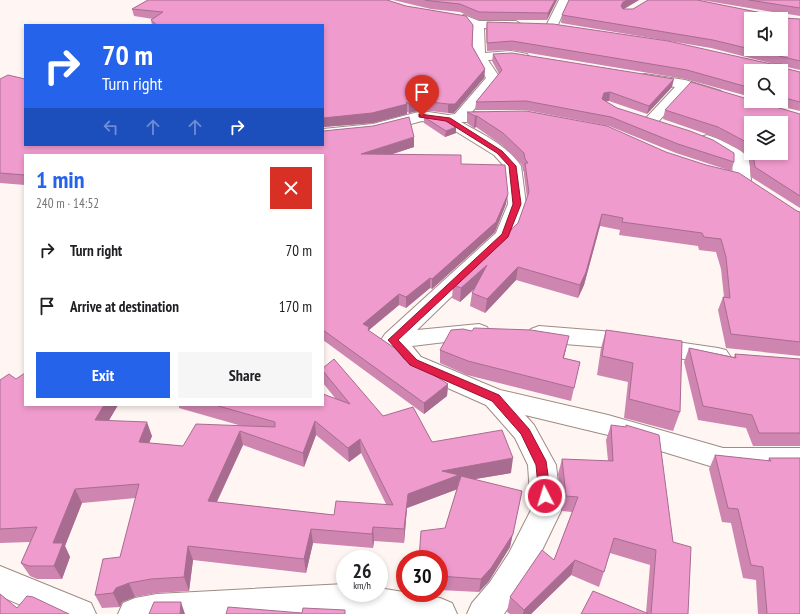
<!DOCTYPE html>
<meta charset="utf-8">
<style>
:root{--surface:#fff;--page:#f6f6f6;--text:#202124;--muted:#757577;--accent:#2563eb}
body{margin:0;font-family:"PT Sans Narrow",sans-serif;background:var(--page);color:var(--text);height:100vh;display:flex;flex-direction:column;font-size:15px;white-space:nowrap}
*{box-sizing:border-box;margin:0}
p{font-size:13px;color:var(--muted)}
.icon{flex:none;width:22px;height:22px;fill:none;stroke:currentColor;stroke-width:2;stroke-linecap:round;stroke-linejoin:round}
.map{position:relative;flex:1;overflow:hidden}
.side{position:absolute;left:24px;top:154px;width:300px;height:252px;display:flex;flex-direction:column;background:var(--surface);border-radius:0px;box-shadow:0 2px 6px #0003}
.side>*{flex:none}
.hud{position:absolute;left:24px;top:24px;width:300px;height:122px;border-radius:0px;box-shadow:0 2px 6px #0003;background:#2563eb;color:#fff;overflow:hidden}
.controls{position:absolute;left:744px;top:12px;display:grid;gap:8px}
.controls a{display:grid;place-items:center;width:44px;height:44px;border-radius:0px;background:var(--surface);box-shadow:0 2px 6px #0003;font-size:20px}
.speed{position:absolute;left:336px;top:550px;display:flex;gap:8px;font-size:20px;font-weight:700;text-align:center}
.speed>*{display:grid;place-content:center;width:52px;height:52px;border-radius:50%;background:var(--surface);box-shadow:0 2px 6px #0003;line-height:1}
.speed small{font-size:10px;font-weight:400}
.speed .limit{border:6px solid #d22;background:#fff;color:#111}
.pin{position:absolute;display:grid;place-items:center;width:34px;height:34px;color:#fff;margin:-41px -17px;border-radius:50% 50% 50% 0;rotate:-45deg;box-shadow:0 0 4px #0007}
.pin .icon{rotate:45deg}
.me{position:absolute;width:44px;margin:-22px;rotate:355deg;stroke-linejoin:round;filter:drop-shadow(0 0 3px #0008)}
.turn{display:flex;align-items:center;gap:14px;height:84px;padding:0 12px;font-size:18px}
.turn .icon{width:52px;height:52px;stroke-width:2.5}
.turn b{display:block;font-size:28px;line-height:34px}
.lanes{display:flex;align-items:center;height:38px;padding:0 12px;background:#0003;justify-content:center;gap:20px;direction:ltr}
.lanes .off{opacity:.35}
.round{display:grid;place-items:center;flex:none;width:42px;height:42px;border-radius:0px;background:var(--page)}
.head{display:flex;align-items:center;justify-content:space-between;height:68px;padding:0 12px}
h1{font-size:24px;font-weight:600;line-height:30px;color:var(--accent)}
.button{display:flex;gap:8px;margin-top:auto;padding:8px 12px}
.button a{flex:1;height:46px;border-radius:0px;background:var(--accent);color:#fff;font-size:16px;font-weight:600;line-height:46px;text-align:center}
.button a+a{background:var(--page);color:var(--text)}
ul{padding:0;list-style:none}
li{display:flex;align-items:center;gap:12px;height:56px;padding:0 12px}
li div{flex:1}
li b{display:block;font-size:15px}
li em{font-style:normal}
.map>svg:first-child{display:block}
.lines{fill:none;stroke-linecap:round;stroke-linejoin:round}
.minor-casing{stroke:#9e8c84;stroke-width:2}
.minor{fill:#fff;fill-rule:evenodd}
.wall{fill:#ce85b0;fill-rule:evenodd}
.shaded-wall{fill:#a86c90}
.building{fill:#f09bcd;stroke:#a86c90;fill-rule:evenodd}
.route{fill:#e11d48;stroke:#92132f}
</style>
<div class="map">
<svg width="800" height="614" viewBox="0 0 800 614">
<rect width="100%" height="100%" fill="#fff6f3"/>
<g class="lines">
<defs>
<path id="minor" d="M559 0H569L556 29H548L546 26Z
M464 15 479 21H516L522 25 516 29 484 28 485 53 511 51 527 54 529 57 522 61 511 59 488 60 500 78 472 112 501 114 504 117 501 120 496 122H461C482 134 507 145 521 166L526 204 515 235 417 330 479 324 487 327 490 332 487 337 412 346 421 357 500 390 608 415 723 448H800V470H723L608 435 525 415 534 425 556 465 561 511 531 573 504 614H467L472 603 490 582 509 553 531 510 528 465 515 438 486 405 405 369 381 340 385 334 496 233 508 204 505 167 494 155 444 124 422 121 373 134 323 139V129L373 124 422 111 448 115 455 114 486 78 473 54 472 28C468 23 461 23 458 18Z
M645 74 685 80 721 91 723 94 721 97 716 98 688 89 656 124H646L643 121 646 118 675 87 640 81 638 78 640 75Z
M707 135C717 138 743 149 748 158 751 164 750 173 751 180L748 184 742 185 736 184 733 180 732 161C723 154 704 148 699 140L701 137Z
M539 326 602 331 718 348 726 350 730 356 726 362 718 364 602 347 539 342 531 339 528 334 531 329Z
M0 566 91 603 96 614H41L0 596Z
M345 584V593H379V588L440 598 452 603 457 614H118L123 603 135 598 157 594Z"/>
</defs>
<use href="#minor" class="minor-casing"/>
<use href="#minor" class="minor"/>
</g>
<path class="wall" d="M148 0H387L406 6 466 16 473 25 472 46 485 69 484 78 454 113H448L422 110 409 113 407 112V114L373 123 323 127V25H152L151 20 153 19 134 16 132 9Z
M393 0H557L547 20H478L460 12 431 9Z
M569 0H639L624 9H633L648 0H800V16L782 13 783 18 800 19V70L783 66 784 68 800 72V111L758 101H781V71H751V97L685 79 511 50 487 51 486 30 487 22 774 64 711 48 561 23 562 15ZM697 0 707 1 779 13H762Z
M493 54 672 87 647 114 609 101H605L617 108 734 162 731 171 676 153 609 126 525 110H475L476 102 499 74 492 61Z
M0 79 25 145 414 147 390 155 461 164 506 204 495 232 432 289 430 288 406 308 399 305 369 330V331L404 359 448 384 447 396 424 414 323 340V155H25V185L0 183Z
M665 110 800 114V208L751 177 749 159 747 154 715 137 663 119ZM751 123 781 153H751Z
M467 112 800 212V356L726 348 718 310 723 297H724L721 269 716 252 699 250 698 246 619 235 620 230 600 226 584 285 578 298 516 280 485 313 470 306 472 293 474 289 460 302 452 298 453 285 518 223 527 198 524 175V172L523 171 522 165 502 145 476 127 474 128 467 123Z
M424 117 456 133 445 137 424 123Z
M606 330 680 412 673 431 624 418 628 382 597 375 601 348Z
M472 331 566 349 564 358 580 362 571 401 467 375 440 363V350Z
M689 348 734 357 735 354 800 359V446H753L746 428 698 420 684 362Z
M323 368 383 416 432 442 511 473 474 479 519 505 510 547 489 581 479 592 439 590V559L445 528 457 489 407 508 404 543 374 541 373 548 313 543 306 573 193 560 189 591 157 593 135 597 122 602 120 607 102 608 95 595 120 557 136 498 82 503 65 546 70 557 62 579H37L30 576 21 563 30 542 0 543V380L16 379 118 405 109 420 152 436 149 443 183 446 242 426 179 408V405H323L335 398 323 383ZM316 435 349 462 361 453 386 504 334 515 217 502 243 445 304 467Z
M611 425 673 542 688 614H581L646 613 650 565 610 553 599 587 571 575 531 614H510L507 612 510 597 554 560 572 512 562 511 558 474 562 459 608 461 606 440Z
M715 455 768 461 769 458H800V614H758L756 580 743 578 731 523 722 522 709 469Z"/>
<path class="shaded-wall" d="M555 0H557L547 20 548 13Z
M628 0H639L622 10 621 6 623 2Z
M485 69 484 78 454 113H448V104Z
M674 79 672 87 647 114 649 106Z
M610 92 609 101 603 102 602 99 604 93Z
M422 101V110L409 113V104Z
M407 104V114L373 123 323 127V118Z
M475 116H477L476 127 474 128Z
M456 127V133L445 137 446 131Z
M414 137V147L361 164V154Z
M508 194 506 204 495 232 432 289V279Z
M602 214 600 226 584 285 578 298 580 285Z
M487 265 486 278 460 302 461 288Z
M518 267 516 280 485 313 487 299Z
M430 278V288L406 308V297Z
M399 294V305L369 330 370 338 363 324Z
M569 336 566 349 560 371 563 358Z
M448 384 447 396 424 414V403Z
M104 405H118L101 434 95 420Z
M315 421 316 435 304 467 303 453Z
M147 422 152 436 144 456 139 442Z
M240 431 243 445 211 514 208 501Z
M360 439 361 453 349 462 348 448Z
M513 458 511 473 458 482V489L407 508 404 543V529L408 494 442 471Z
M75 489 82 503 65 546 70 557 62 579 54 566 53 543Z
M522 491 510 547 489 581 479 592 481 579Z
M373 527 374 541 373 548 372 534Z
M311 529 313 543 306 573 304 559Z
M188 546 193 560 189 591 184 577Z
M575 560 571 575 531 614H523L524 610Z
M129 583 135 597 122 602 120 607 113 593 116 588Z
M181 602 185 614H180Z"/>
<path class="building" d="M148 0H387L406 6 466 16 473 25 472 46 485 69 455 104H448L422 101 409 104 406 102 407 104 372 113 323 118V25H157L151 20 163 12 132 9Z
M425 0H555L548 13 479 12 460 4 431 1Z
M569 0H628L623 2 621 6 623 9H633L648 0H697L762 13H782L783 18 800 19V61L713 40 562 15ZM751 19H781V49H751Z
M749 0H800V8Z
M487 22 553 24 668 41 771 64H782L784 68 800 72V102L781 97V71H751V88L687 70 512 41 487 43Z
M512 53 674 79 649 106 610 92 604 93 602 99 617 108 690 131 713 140 734 153V162L678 144 611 117 526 101 476 102 502 70 493 54Z
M8 75 25 79V145H323V131L373 126 409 117 414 137 361 154 461 155V164L505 165 508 194 496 222 432 279 430 278 406 297 399 294 363 324 369 327 368 330 396 349 404 359 421 367 448 384 424 403 323 330V155H25V175L0 173V79Z
M691 82 751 100V101H755L800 114V196L755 167 753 153H781V123H751V146L750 144 718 127 665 110Z
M526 111 607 126 666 152 706 165 739 173 797 211 800 212V342L731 334 723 297 730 298 726 257 721 239 704 237 702 233 622 222 623 218 602 214 586 272 580 285 518 267 487 299 472 293 487 265 461 288 453 285 518 223 529 192 525 163H528L525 159 524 153 503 133 477 116H475L467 112Z
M424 117 444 120 456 127 446 131Z
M474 328 531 330 569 336 563 358 580 362 574 388 468 361 440 350 451 330 463 329 472 331Z
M606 330 682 341 680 412 629 399 633 363 602 356Z
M689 348 736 358 735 354 800 359V433H759L752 415 703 406Z
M334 359 383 416 413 407 432 442 502 430 513 458 442 471 459 475 408 494 404 529 373 527 372 534 311 529 304 559 188 546 184 577 151 579 129 583 116 588 113 593 95 595 103 559 120 557 139 484 75 489 53 543H63L54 566H29L21 563 37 527 0 529V380L9 374 16 379 25 373V405H104L95 420 147 422 139 442 183 446 196 424 275 427V422L215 405H323V394L350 404 323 371V368ZM315 421 348 448 360 439 393 505 336 501 334 515 208 501 240 431 303 453Z
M611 425 626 427V425L659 435 673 542 691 547 688 614H651L656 550 614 538 604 572 575 560 524 610 510 597 542 550 554 560 578 497 566 496 562 459 613 461Z
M715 455 771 461 769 458H800V614H766L767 612 763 567 751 565 738 509 728 508Z
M461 476 522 491 513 534 491 568 481 579 439 576V559H419L421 531 445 528Z
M593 591 649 614H581Z
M0 594 17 608 27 596 33 597 69 614H0Z
M154 602H181L180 614H149Z
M228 607 302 613 303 608 345 610V614H226Z"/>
<path class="route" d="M419 114 450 118 502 151 516 166 521 204 508 237 398 340 417 360 499 395 529 429 546 461 551 496 549 499 545 501 540 499 539 496 536 465 521 434 492 401 410 365 388 340 502 234 513 204 509 166 497 153 446 121 419 117Z"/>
</svg>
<div class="controls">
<a><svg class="icon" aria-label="sound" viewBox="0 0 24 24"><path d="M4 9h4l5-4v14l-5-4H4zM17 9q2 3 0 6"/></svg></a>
<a><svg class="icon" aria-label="search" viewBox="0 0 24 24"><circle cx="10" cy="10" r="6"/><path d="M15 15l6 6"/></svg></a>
<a><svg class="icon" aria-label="layers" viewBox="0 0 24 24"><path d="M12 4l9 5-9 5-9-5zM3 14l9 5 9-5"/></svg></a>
</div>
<div class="speed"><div>26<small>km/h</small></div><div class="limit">30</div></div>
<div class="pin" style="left:422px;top:116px;background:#d93025"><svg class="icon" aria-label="arrive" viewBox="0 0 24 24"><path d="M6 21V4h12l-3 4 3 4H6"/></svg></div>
<svg class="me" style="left:545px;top:496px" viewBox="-20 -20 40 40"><circle r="17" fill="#e11d48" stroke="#fff" stroke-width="3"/><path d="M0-11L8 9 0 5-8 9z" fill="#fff"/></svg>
<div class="hud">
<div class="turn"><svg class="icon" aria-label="right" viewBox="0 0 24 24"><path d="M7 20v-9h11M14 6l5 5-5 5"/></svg><div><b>70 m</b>Turn right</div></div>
<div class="lanes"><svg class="icon off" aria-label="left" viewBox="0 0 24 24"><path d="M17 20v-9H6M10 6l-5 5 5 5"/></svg><svg class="icon off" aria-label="ahead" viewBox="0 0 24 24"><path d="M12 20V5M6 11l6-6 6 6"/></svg><svg class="icon off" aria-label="ahead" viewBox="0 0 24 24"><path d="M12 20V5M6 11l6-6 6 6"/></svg><svg class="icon" aria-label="right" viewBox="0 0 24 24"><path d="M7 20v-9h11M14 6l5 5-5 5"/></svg></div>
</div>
<section class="side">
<div class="head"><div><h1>1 min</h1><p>240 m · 14:52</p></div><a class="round" style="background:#d93025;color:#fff"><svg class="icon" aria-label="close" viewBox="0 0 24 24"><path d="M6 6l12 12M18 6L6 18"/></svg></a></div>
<ul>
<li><svg class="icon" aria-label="right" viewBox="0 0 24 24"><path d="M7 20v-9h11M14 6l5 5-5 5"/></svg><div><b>Turn right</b></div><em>70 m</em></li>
<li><svg class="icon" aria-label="arrive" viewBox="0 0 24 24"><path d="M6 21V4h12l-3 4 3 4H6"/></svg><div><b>Arrive at destination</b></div><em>170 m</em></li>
</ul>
<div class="button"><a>Exit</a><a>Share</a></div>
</section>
</div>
